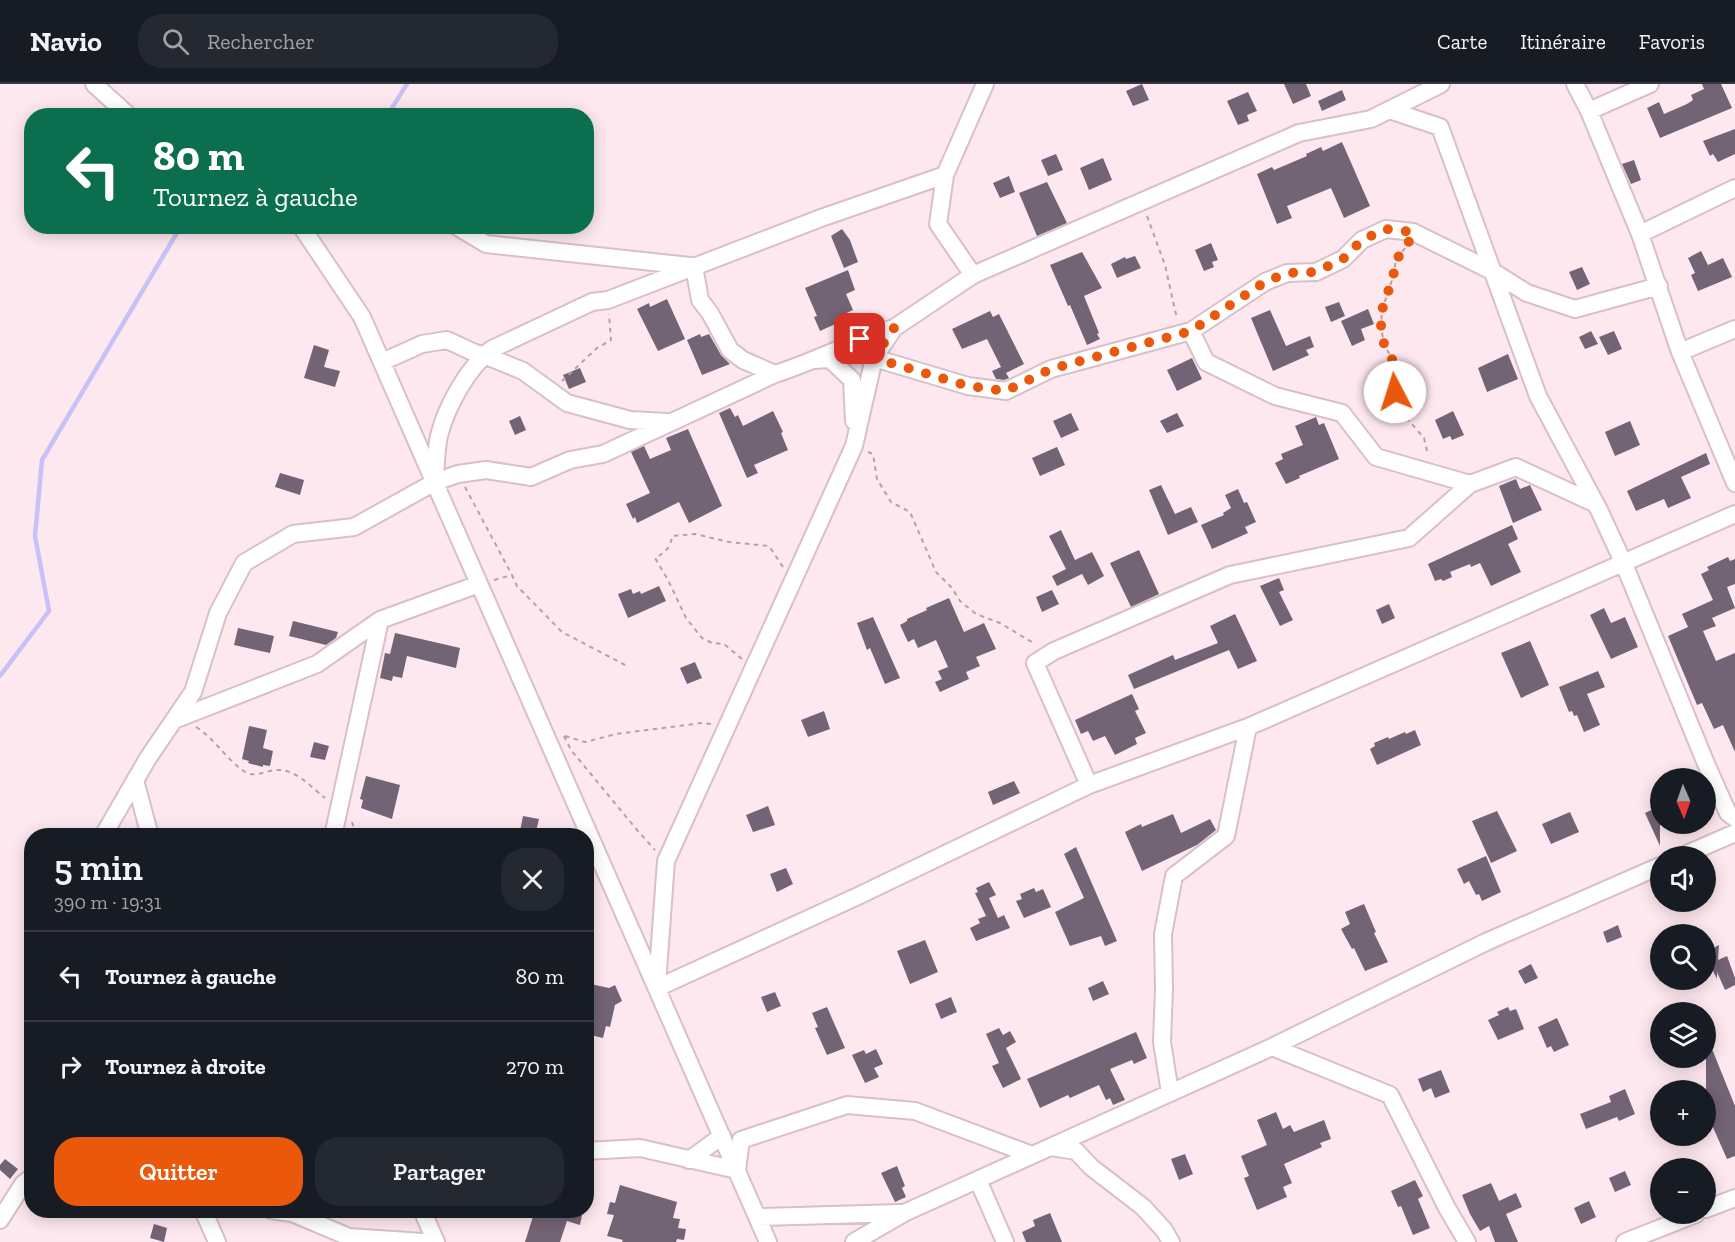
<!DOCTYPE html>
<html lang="fr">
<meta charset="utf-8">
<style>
:root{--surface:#171b24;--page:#242831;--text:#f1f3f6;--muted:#9ea1a6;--line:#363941;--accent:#ea580c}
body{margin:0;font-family:"Zilla Slab",serif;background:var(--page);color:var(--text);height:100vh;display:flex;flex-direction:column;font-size:22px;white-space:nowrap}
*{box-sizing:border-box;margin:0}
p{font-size:20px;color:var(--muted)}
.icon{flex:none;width:33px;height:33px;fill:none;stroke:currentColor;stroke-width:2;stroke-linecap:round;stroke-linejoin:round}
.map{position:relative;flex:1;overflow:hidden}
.details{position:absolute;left:24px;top:744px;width:570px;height:390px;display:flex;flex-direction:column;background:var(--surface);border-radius:24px;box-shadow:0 3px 15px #0003}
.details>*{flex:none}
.hud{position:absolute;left:24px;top:24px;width:570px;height:126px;border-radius:24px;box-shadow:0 3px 15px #0003;background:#0b6e4f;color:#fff;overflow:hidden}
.needle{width:39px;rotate:178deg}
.controls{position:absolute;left:1650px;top:684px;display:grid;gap:12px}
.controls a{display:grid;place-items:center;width:66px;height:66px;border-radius:50%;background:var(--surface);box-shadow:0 3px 15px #0003;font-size:30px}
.pin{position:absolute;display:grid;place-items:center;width:51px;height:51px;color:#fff;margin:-26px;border-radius:12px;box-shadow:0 3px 9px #0006}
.me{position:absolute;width:66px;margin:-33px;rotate:355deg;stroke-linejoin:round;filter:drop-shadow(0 0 4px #0008)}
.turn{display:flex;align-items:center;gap:21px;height:126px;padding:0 30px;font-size:27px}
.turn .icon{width:78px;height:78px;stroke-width:2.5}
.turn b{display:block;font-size:42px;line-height:51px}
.round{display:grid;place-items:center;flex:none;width:63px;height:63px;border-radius:24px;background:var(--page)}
.summary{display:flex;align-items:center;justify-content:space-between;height:102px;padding:0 30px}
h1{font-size:36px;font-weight:600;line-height:45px}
.primary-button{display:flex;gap:12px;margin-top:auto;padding:12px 30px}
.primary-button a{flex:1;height:69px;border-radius:24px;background:var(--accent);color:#fff;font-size:24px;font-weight:600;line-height:69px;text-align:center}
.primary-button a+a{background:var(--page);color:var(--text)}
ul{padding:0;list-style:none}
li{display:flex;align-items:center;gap:18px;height:90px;padding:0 30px;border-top:2px solid var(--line)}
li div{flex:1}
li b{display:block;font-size:22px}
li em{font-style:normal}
header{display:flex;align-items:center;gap:36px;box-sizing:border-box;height:84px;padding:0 30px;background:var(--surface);border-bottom:2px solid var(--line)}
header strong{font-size:28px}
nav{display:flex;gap:33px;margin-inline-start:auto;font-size:21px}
.search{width:420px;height:54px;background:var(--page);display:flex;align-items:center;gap:15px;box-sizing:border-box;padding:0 21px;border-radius:24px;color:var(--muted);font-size:22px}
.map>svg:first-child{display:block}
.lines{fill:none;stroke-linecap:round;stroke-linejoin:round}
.stream{stroke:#c7c1f6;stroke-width:4.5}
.building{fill:#736475}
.minor-casing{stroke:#d9bfc7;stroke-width:20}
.path{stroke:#b3a1a7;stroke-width:2;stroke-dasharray:4.5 4.5;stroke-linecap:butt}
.minor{stroke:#fff;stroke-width:16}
.route{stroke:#ea580c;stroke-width:10;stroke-dasharray:0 18}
</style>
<header>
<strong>Navio</strong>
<div class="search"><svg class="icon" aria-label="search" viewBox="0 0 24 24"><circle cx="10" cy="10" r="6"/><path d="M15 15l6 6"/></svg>Rechercher</div>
<nav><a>Carte</a><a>Itinéraire</a><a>Favoris</a></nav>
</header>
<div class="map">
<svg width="1735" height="1158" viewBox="0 0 1735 1158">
<rect width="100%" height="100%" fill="#fee8ef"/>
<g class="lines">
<path class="stream" d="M387 32 407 0
M0 592 49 527 35 452 42 376 181 142"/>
</g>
<path class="building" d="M1142 0 1149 16 1133 22 1126 7Z
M1284 0H1306L1311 12 1293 20Z
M1702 0H1721L1732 24 1660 54 1647 24 1659 18 1664 30 1687 20 1693 16 1691 11 1704 5Z
M1342 6 1346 16 1322 27 1318 17Z
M1248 8 1257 27 1247 31 1249 37 1238 41 1227 17Z
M1735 45V70L1718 78 1713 70 1710 72 1703 57Z
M1342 58 1370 122 1344 134 1331 104 1287 122 1292 134 1277 140 1257 90 1272 83 1274 86 1307 72 1306 70 1321 63 1323 67Z
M1056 70 1063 86 1048 92 1041 76Z
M1103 74 1112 96 1089 106 1080 84Z
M1634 76 1641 96 1631 100 1622 80Z
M1009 92 1015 108 1000 114 993 99Z
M1047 98 1067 139 1037 152 1019 109Z
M842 145 850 156 858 178 844 184 831 152Z
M1211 159 1218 176 1212 178 1214 183 1204 187 1195 166Z
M1701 167 1708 181 1723 174 1732 193 1698 207 1691 191 1695 189 1688 174Z
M1082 168 1102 204 1084 212 1099 249 1097 250 1100 255 1087 261 1070 221 1068 222 1050 181Z
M1135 172 1141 184 1117 194 1111 180 1125 173 1126 175Z
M1582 183 1590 200 1577 206 1569 188Z
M848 186 855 206 846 210 853 226 840 232 842 237 820 247 814 233 817 232 805 204Z
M667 215 685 255 658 267 637 225 649 219 650 223Z
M1339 218 1345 232 1331 238 1325 223Z
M1368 225 1374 240 1361 245 1365 256 1352 262 1341 237Z
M1270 226 1286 262 1310 252 1314 263 1306 266 1309 271 1273 287 1251 234Z
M990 227 993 233 999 230 1024 280 1006 289 1009 294 1004 296 996 295 992 287 1001 283 987 255 962 265 952 245Z
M1591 247 1598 260 1585 265 1579 253Z
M1614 247 1622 265 1608 271 1599 253Z
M700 250 701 253 709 250 721 271 730 280 702 291 687 256Z
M314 261 329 266 324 283 340 287 335 303 304 294Z
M1508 270 1518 295 1487 308 1478 284Z
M1192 274 1202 295 1177 307 1167 286Z
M580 284 586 298 569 305 563 291Z
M730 324 735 333 738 331 743 342 773 327 783 348 781 349 788 366 754 381 758 389 747 394 719 329Z
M1453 327 1464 351 1452 356 1450 352 1443 355 1435 336Z
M1071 329 1079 346 1061 354 1053 337Z
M1177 329 1184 342 1167 349 1160 337Z
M520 332 526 346 515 351 509 337Z
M1316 333 1319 341 1324 339 1339 375 1299 392 1300 394 1286 400 1275 379 1283 375 1281 370 1303 361 1295 342Z
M1630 337 1640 361 1615 372 1605 348Z
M688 345 722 422 689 439 679 418 637 439 635 433 633 435 626 420 650 409 631 368 644 362 650 375 671 366 666 354Z
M1057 363 1065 381 1040 392 1032 374Z
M1706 369 1710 380 1681 393 1691 414 1668 424 1664 415 1636 427 1627 407Z
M280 389 304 396 300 411 275 403Z
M1516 395 1520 405 1530 401 1542 426 1513 439 1499 402Z
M1161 401 1175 430 1191 423 1198 438 1168 451 1149 406Z
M1238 405 1244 419 1247 418 1256 438 1245 443 1248 449 1212 465 1201 441 1224 431 1223 429 1231 424 1225 411Z
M1512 441 1518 455 1508 460 1521 488 1491 502 1480 479 1471 483 1470 480 1450 488 1452 493 1443 497 1441 495 1435 497 1428 480Z
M1061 446 1075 476 1092 468 1104 492 1088 501 1082 490 1057 502 1052 492 1066 485 1049 452Z
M1139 466 1159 510 1131 523 1110 479Z
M1728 473 1730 477 1735 475V500L1727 503 1735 524 1712 534 1716 542 1703 547 1716 577 1735 569V668L1723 641 1714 645 1702 619 1697 621 1668 552 1688 543 1682 530 1713 516 1701 490 1709 486 1707 483Z
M1279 494 1284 506 1279 508 1293 536 1280 542 1260 502Z
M659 502 666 517 628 534 618 510 631 505 633 510 640 507 641 510Z
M1052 506 1059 520 1042 528 1036 513Z
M949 514 964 548 984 539 996 565 976 573 980 582 966 588 969 595 940 608 935 598 942 595 938 587 948 583 936 556 918 564 914 555 908 558 900 541 907 537V535L927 526 926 524Z
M1389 520 1395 534 1382 540 1376 526Z
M1604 524 1611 539 1625 533 1638 563 1611 575 1590 531Z
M1235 530 1257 577 1238 585 1229 566 1134 605 1128 591 1173 571 1175 576 1218 559 1210 542Z
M873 533 900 594 885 600 870 564 867 566 857 539Z
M293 537 338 548 336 554 326 561 289 552Z
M238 544 274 552 270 569 234 561Z
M395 549 460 564 456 584 407 572 402 594 393 592 392 597 380 594 385 569 390 570Z
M1530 557 1549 601 1521 614 1501 569Z
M695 578 702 594 687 600 680 584Z
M1598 587 1605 603 1587 610 1600 641 1584 648 1577 631 1574 632 1572 627 1569 628 1559 603Z
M1132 610 1139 625 1135 627 1146 649 1135 654 1137 660 1115 671 1105 652 1093 657 1088 647 1081 650 1075 636Z
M824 627 830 645 808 653 801 636Z
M249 642 267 646 263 664 273 667 270 682 263 681V683L248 679 249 677 242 675Z
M1415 646 1421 661 1377 681 1370 665 1375 662 1374 659 1388 653 1389 655 1405 648 1406 650Z
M314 658 329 662 325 676 310 673Z
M366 692 400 701 392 735 361 724 363 716 360 715Z
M1014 697 1020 709 993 721 988 708Z
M768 722 775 741 753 748 746 731Z
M1660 722V762L1645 729Z
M1497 727 1517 767 1491 779 1472 737Z
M1570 728 1579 748 1551 760 1542 740Z
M1173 730 1181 749 1210 735 1216 746 1197 761 1142 787 1125 748 1141 740 1142 743Z
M523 732 539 735 535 752H519Z
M1076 763 1117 857 1105 862 1101 852 1070 862 1055 828 1084 814 1064 770Z
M1486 772 1501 808 1482 817 1479 810 1476 811 1469 797 1464 800 1457 785Z
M786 784 793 800 777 808 770 790Z
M989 798 996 811 989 814 998 834 1004 831 1010 844 976 857 970 844 980 839 978 835 986 832 975 809 978 808 976 804Z
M1034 804 1036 808 1043 805 1051 823 1024 834 1016 817 1022 815 1020 810Z
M1364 820 1376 848 1374 849 1388 878 1365 887 1354 864 1352 865 1341 845 1350 840 1345 828Z
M1618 841 1622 853 1607 859 1603 848Z
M925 856 938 888 910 900 897 867Z
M1719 861 1718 876 1727 872 1735 894V901L1725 906 1717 888V895L1706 873V868Z
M1531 880 1538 894 1525 900 1518 887Z
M1103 897 1109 910 1093 917 1088 904Z
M586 899 609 904 615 901 622 917 615 921 610 943 606 942 603 954 586 950Z
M775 908 781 922 767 928 761 913Z
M951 913 957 928 941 935 935 920Z
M827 923 845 964 827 971 815 944 818 943 812 929Z
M1508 923 1510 927 1516 925 1524 945 1498 956 1488 936 1499 931 1497 928Z
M1557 934 1569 961 1554 968 1551 962 1547 964 1538 943Z
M999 944 1003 951 1010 947 1016 958 1006 964 1021 995 1003 1004 992 982 999 979 986 950Z
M1136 948 1147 974 1134 980 1132 976 1110 985 1125 1016 1113 1021 1110 1014 1106 1016 1099 1001 1070 1014 1068 1011 1040 1024 1027 995Z
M1706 950 1735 1022V1072L1727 1075 1712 1041 1706 1043Z
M876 965 883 980 874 984 879 993 865 999 852 971 864 966 866 970Z
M1441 986 1450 1008 1435 1014 1431 1004 1423 1008 1418 995Z
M1625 1005 1635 1030 1619 1037 1617 1033 1586 1045 1580 1030 1611 1018 1609 1012Z
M1276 1028 1283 1045 1290 1041 1294 1048 1324 1036 1331 1055 1320 1059 1322 1063 1284 1080 1292 1099 1283 1103 1287 1113 1257 1126 1244 1094 1249 1092 1241 1072 1267 1061 1257 1036Z
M1185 1070 1193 1090 1179 1096 1171 1075Z
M5 1075 18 1085 10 1095 0 1086V1081Z
M897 1082 905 1102 902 1104 906 1113 895 1118 881 1089Z
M1625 1087 1631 1101 1615 1108 1609 1094Z
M1415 1096 1423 1112 1418 1115 1430 1144 1413 1151 1401 1122 1398 1123 1391 1107Z
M1491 1099 1499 1117 1516 1109 1522 1123 1506 1130 1518 1158H1495L1489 1142 1480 1147 1470 1130 1462 1111Z
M620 1101 677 1118 673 1134 680 1135 678 1144 686 1145 684 1156 677 1155 676 1158H622L623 1156 607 1152 614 1131 607 1130 610 1118 615 1119Z
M1589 1117 1596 1133 1581 1140 1574 1124Z
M535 1126H583L580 1141 567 1137 560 1158H525Z
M1050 1129 1062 1158H1026L1022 1148 1035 1142 1033 1136Z
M154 1140 167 1144 164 1158 150 1154Z"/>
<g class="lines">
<defs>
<path id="minor" d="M94 0 129 32
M1575 0 1589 27 1640 150 1680 268 1735 399
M1389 26 1440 43 1538 312 1599 426 1624 480 1707 682 1728 729 1735 734
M1589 27 1650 0
M945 91 938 140 973 191 1299 49 1371 35 1441 0
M301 142 362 233 768 1158
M456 142 486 160 690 182
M1640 150 1735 104
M694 182 700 216 710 229 730 266 743 276 775 290
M1191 247 1265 198 1287 189 1316 188 1343 175 1362 156 1386 145 1413 148 1492 187 1527 209 1575 225 1659 202
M1680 268 1735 245
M874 274 968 302 1006 307 1051 285 1191 247 1206 278 1275 312 1342 329 1376 373 1470 400
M814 276 830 275 852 296 854 337
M382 278 422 260 447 256 475 269 484 271 523 287 567 319 630 336 667 338
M435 394C436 381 436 365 439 352 446 323 468 283 492 265L592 218 608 216 821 134 945 91 985 0
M174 636 317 580 380 536
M135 696 150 752
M1089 701 1035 579 1054 567 1230 491 1409 454 1470 400 1516 383 1596 420
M103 752 148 674 193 608 218 529 244 479 293 450 354 443 435 398 458 390 486 386 531 393 570 376 603 370 775 290C816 277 853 257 894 244
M333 752 380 536 479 500
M1682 772 1735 749
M657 901 666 777 854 362 874 274 894 244 973 191
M657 904 858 812 1089 701 1248 643 1735 430
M1272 963 1486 858 1660 782
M1170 1009 1162 958 1164 905 1163 850 1174 792 1226 752 1248 643
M1051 1063 1076 1067 1091 1083 1143 1123 1164 1146 1171 1158
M586 1067 640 1064 737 1086 741 1056 847 1021 915 1027 1032 1071
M689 1076 722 1052
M978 1096 1005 1158
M1706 1125 1735 1114
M203 1126 217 1158
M271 1126 292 1129 349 1153 423 1158
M422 1126 436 1158
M758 1133 900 1129
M0 1136 23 1100 32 1093
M854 1158 904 1129 1272 963 1390 1011 1447 1124 1467 1158
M1625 1158 1696 1130"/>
</defs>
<use href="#minor" class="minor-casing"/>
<path class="path" d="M1147 132 1165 181 1177 235
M1405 164 1396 176 1393 193 1382 226 1381 243 1384 260 1392 275 1399 325 1424 354 1428 371
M562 297 597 264 611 256 609 230
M868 368 873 370 877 395 891 418 910 428 936 488 952 504 960 517 976 530 1000 539 1035 560
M465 403 512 491
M494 496 512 491 517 502 562 548 627 582
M742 575 724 560 712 559 702 554 686 534 668 496 655 474C665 469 671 463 672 452L695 450 729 458 769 462 783 483
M196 643C215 655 227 676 245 688 255 694 267 686 277 686 296 685 312 704 325 714
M564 652 571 666 637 746 655 766
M565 652 585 658 616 650 702 639 712 640
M352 738 355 748 362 752"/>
<use href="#minor" class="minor"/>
</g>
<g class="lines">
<path class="route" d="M860 255 894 244 874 274 968 302 1006 307 1051 285 1191 247 1265 198 1287 189 1316 188 1343 175 1362 156 1386 145 1413 148 1407 162 1396 176 1393 193 1382 226 1381 243 1384 260 1392 275 1395 308"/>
</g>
</svg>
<div class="controls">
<a><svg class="needle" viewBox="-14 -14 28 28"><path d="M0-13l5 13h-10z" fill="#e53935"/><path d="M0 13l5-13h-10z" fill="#9ea1a6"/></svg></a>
<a><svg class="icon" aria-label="sound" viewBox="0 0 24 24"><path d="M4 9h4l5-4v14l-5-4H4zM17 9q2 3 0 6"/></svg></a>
<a><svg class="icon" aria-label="search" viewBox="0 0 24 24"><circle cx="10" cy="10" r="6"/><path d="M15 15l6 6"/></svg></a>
<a><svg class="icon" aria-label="layers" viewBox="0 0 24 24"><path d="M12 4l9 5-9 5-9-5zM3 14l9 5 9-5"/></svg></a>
<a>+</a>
<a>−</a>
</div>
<div class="pin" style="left:860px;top:255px;background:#d93025"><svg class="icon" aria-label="arrive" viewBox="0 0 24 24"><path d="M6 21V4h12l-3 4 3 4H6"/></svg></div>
<svg class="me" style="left:1395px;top:308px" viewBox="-20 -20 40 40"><circle r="19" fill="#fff"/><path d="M0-13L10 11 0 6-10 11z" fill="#ea580c"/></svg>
<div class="hud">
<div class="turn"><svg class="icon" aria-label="left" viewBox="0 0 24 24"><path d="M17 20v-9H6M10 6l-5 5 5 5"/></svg><div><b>80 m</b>Tournez à gauche</div></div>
</div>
<section class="details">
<div class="summary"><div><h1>5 min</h1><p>390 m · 19:31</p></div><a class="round"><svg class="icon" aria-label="close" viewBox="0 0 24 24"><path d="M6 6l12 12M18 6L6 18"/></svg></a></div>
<ul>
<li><svg class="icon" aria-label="left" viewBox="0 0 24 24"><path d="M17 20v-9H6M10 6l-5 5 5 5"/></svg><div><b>Tournez à gauche</b></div><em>80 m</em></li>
<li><svg class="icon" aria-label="right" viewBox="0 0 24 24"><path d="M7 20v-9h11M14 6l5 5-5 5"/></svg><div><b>Tournez à droite</b></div><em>270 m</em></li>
</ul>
<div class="primary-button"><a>Quitter</a><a>Partager</a></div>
</section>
</div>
